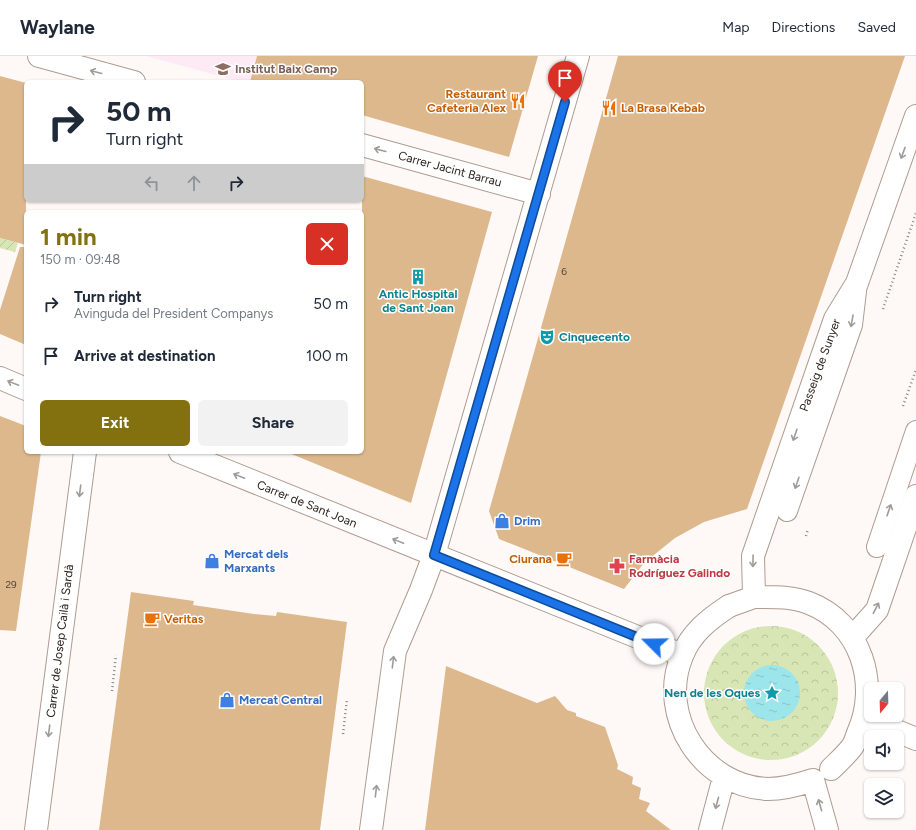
<!DOCTYPE html>
<meta charset="utf-8">
<style>
:root{--surface:#fff;--page:#f2f2f3;--text:#1f2937;--muted:#747a83;--line:#e0e1e3;--accent:#83700f}
body{margin:0;font-family:Figtree,sans-serif;background:var(--page);color:var(--text);height:100vh;display:flex;flex-direction:column;font-size:15px;white-space:nowrap}
*{box-sizing:border-box;margin:0}
p{font-size:13px;color:var(--muted)}
.icon{flex:none;width:22px;height:22px;fill:none;stroke:currentColor;stroke-width:2;stroke-linecap:round;stroke-linejoin:round}
.map{position:relative;flex:1;overflow:hidden}
.side{position:absolute;left:24px;top:154px;width:340px;height:244px;display:flex;flex-direction:column;background:var(--surface);border-radius:6px;box-shadow:0 1px 3px #0004}
.side>*{flex:none}
.hud{position:absolute;left:24px;top:24px;width:340px;height:122px;border-radius:6px;box-shadow:0 1px 3px #0004;background:#fff;color:var(--text);overflow:hidden}
.needle{width:26px;rotate:199deg}
.buttons{position:absolute;left:864px;top:626px;display:grid;gap:8px}
.buttons a{display:grid;place-items:center;width:40px;height:40px;border-radius:6px;background:var(--surface);box-shadow:0 1px 3px #0004;font-size:20px}
.pin{position:absolute;display:grid;place-items:center;width:34px;height:34px;color:#fff;margin:-41px -17px;border-radius:50% 50% 50% 0;rotate:-45deg;box-shadow:0 0 4px #0007}
.pin .icon{rotate:45deg}
.me{position:absolute;width:44px;margin:-22px;rotate:292deg;stroke-linejoin:round;filter:drop-shadow(0 0 3px #0008)}
.turn{display:flex;align-items:center;gap:14px;height:84px;padding:0 16px;font-size:18px}
.turn .icon{width:52px;height:52px;stroke-width:2.5}
.turn b{display:block;font-size:28px;line-height:34px}
.lanes{display:flex;align-items:center;height:38px;padding:0 16px;background:#0003;justify-content:center;gap:20px;direction:ltr}
.lanes .off{opacity:.35}
.round{display:grid;place-items:center;flex:none;width:42px;height:42px;border-radius:6px;background:var(--page)}
.overview{display:flex;align-items:center;justify-content:space-between;height:68px;padding:0 16px}
h1{font-size:24px;font-weight:700;line-height:30px;color:var(--accent)}
.cta{display:flex;gap:8px;margin-top:auto;padding:8px 16px}
.cta a{flex:1;height:46px;border-radius:6px;background:var(--accent);color:#fff;font-size:16px;font-weight:700;line-height:46px;text-align:center}
.cta a+a{background:var(--page);color:var(--text)}
ul{padding:0;list-style:none}
li{display:flex;align-items:center;gap:12px;height:52px;padding:0 16px}
li div{flex:1}
li b{display:block;font-size:15px}
li em{font-style:normal}
header{display:flex;align-items:center;gap:24px;box-sizing:border-box;height:56px;padding:0 20px;background:var(--surface);border-bottom:1px solid var(--line)}
header strong{font-size:19px}
nav{display:flex;gap:22px;margin-inline-start:auto;font-size:14px}
.map>svg:first-child{display:block}
.education{fill:#fdeaf4}
.park{fill:url(#park-crowns)}
.garden{fill:url(#garden-furrows)}
.water{fill:url(#water-ripples)}
.building{fill:#ddb88c}
.lines{fill:none;stroke-linecap:round;stroke-linejoin:round}
.service-casing{stroke:#af9b8f;stroke-width:22}
.minor-casing{stroke:#af9b8f;stroke-width:24}
.tertiary-casing{stroke:#af9b8f;stroke-width:24}
.path{stroke:#8a8481;stroke-width:2.5;stroke-dasharray:1 3;stroke-linecap:butt}
.service{stroke:#fff;stroke-width:20}
.minor{stroke:#fff;stroke-width:22}
.tertiary{stroke:#fff;stroke-width:22}
.oneway{stroke:#9f9b99}
.route-casing{stroke:#114b97;stroke-width:10}
.route{stroke:#1a73e8;stroke-width:7}
.labels{text-anchor:middle;dominant-baseline:central;stroke-width:3;stroke-linejoin:round;paint-order:stroke}
.number-label{font-size:10px;fill:#564739}
.education-label{font-size:12px;font-weight:bold;fill:#785e54;stroke:#fff;text-anchor:start}
.food-label{font-size:12px;font-weight:bold;fill:#c56008;stroke:#fff;text-anchor:end}
.street-label{font-size:12px;fill:#29211d;stroke:#fff}
.culture-label{font-size:12px;font-weight:bold;fill:#0d838f;stroke:#fff}
.shop-label{font-size:12px;font-weight:bold;fill:#366cbe;stroke:#fff;text-anchor:start}
.health-label{font-size:12px;font-weight:bold;fill:#be3a42;stroke:#fff;text-anchor:start}
</style>
<header>
<strong>Waylane</strong>
<nav><a>Map</a><a>Directions</a><a>Saved</a></nav>
</header>
<div class="map">
<svg width="916" height="774" viewBox="0 0 916 774">
<defs>
<pattern id="park-crowns" width="20" height="18" patternUnits="userSpaceOnUse"><rect width="20" height="18" fill="#d8e6b5"/><path d="M2 6a3 3 0 1 1 6 0M12 15a3 3 0 1 1 6 0" fill="none" stroke="#b9c59b"/></pattern>
<pattern id="garden-furrows" width="10" height="10" patternUnits="userSpaceOnUse"><rect width="10" height="10" fill="#d8e6b5"/><path d="M-1 1l2-2M0 10L10 0M9 11l2-2" fill="none" stroke="#b9c59b"/></pattern>
<pattern id="water-ripples" width="26" height="14" patternUnits="userSpaceOnUse"><rect width="26" height="14" fill="#9ce5ea"/><path d="M2 4q2-2 4 0t4 0M15 11q2-2 4 0t4 0" fill="none" stroke="#86c4c8"/></pattern>
</defs>
<rect width="100%" height="100%" fill="#fef9f7"/>
<path class="education" d="M146 0H257L250 26H242Z"/>
<path class="park" d="M704 637a67 67 0 1 1 134 0a67 67 0 1 1-134 0Z"/>
<path class="garden" d="M0 182 18 187 15 196 0 192Z"/>
<path class="water" d="M744 637a28 28 0 1 1 56 0a28 28 0 1 1-56 0Z"/>
<path class="building" d="M257 0H538L509 101 362 59V26H250Z
M618 0H905L747 453 704 466 675 482 644 507 624 533 499 483 489 455Z
M0 20 26 27V189L0 182Z
M362 120 492 156 411 447 289 397 362 396Z
M20 191H26V289L0 278V254Z
M0 360 26 370V396H41L16 575 0 574Z
M131 536 194 545 193 549 254 558 276 560 277 556 347 566 320 774H99Z
M446 610 537 647 555 640 567 654 576 657V660L605 671 618 709 617 713 633 721 632 728 641 732 639 743 650 747 646 755 671 774H425Z"/>
<g class="lines">
<defs>
<path id="service" d="M787 455 852 269 857 227
M877 491 916 375"/>
<path id="minor" d="M39 0 134 26
M362 89 539 138
M0 322 26 333
M180 396 682 599
M729 550 754 541
M865 662 916 683
M36 774 85 396
M371 774 395 595 421 534 434 499 578 0"/>
<path id="tertiary" d="M729 550C709 563 691 577 682 600 657 660 703 731 768 733 784 733 798 729 813 724L827 774
M852 582 877 554 916 440
M831 713C838 706 846 699 852 691 855 687 856 682 858 677 880 628 861 567 809 547 791 540 773 541 754 541L753 500 835 263 857 227 916 60
M710 774 724 721"/>
</defs>
<use href="#service" class="service-casing"/>
<use href="#minor" class="minor-casing"/>
<use href="#tertiary" class="tertiary-casing"/>
<path class="path" d="M883 253 916 157
M903 350 916 314
M806 480 808 473
M112 635 116 599
M343 678 347 643"/>
<use href="#service" class="service"/>
<use href="#minor" class="minor"/>
<use href="#tertiary" class="tertiary"/>
</g>
<defs><path id="oneway-shaft" d="M-6 0H5M1.5-3L5.5 0L1.5 3" fill="none" stroke-width="1.6" stroke-linecap="round" stroke-linejoin="round"/></defs>
<g class="oneway">
<use href="#oneway-shaft" transform="translate(96 16) rotate(-165)"/>
<use href="#oneway-shaft" transform="translate(380 94) rotate(-165)"/>
<use href="#oneway-shaft" transform="translate(903 97) rotate(110)"/>
<use href="#oneway-shaft" transform="translate(852 265) rotate(100)"/>
<use href="#oneway-shaft" transform="translate(13 327) rotate(-158)"/>
<use href="#oneway-shaft" transform="translate(795 379) rotate(109)"/>
<use href="#oneway-shaft" transform="translate(239 420) rotate(-158)"/>
<use href="#oneway-shaft" transform="translate(797 427) rotate(109)"/>
<use href="#oneway-shaft" transform="translate(80 435) rotate(97)"/>
<use href="#oneway-shaft" transform="translate(889 454) rotate(-71)"/>
<use href="#oneway-shaft" transform="translate(398 485) rotate(-158)"/>
<use href="#oneway-shaft" transform="translate(753 505) rotate(91)"/>
<use href="#oneway-shaft" transform="translate(876 552) rotate(-63)"/>
<use href="#oneway-shaft" transform="translate(393 606) rotate(-83)"/>
<use href="#oneway-shaft" transform="translate(49 675) rotate(97)"/>
<use href="#oneway-shaft" transform="translate(376 735) rotate(-83)"/>
<use href="#oneway-shaft" transform="translate(717 747) rotate(105)"/>
<use href="#oneway-shaft" transform="translate(820 749) rotate(-106)"/>
</g>
<g class="lines">
<defs>
<path id="route" d="M565 46 434 499 654 588"/>
</defs>
<use href="#route" class="route-casing"/>
<use href="#route" class="route"/>
</g>
<defs>
<symbol id="school-bare" viewBox="-9 -9 18 18"><path d="M0-5L7-2L0 1L-7-2ZM-4 1L0 2.5L4 1V4Q0 6-4 4Z" fill="#8d6e63" stroke="#fff" stroke-width="2.5" paint-order="stroke"/></symbol>
<symbol id="restaurant-bare" viewBox="-9 -9 18 18"><path d="M-5-6h1v4h1v-4h1v4h1v-4h1v5L-1.5 .5V6h-2V.5L-5-1ZM5-6V6H3V1.5H1.5Q1.5-4 5-6Z" fill="#e8710a" stroke="#fff" stroke-width="2.5" paint-order="stroke"/></symbol>
<symbol id="building-bare" viewBox="-9 -9 18 18"><path d="M-4-6H4V6H1V3H-1V6H-4ZM-2.5-4.3h1.7v1.8h-1.7ZM.8-4.3h1.7v1.8H.8ZM-2.5-1h1.7V.8h-1.7ZM.8-1h1.7V.8H.8Z" fill="#0f9aa8" stroke="#fff" stroke-width="2.5" paint-order="stroke"/></symbol>
<symbol id="theatre-bare" viewBox="-9 -9 18 18"><path d="M-5-5.5Q0-4 5-5.5V0Q5 5 0 6Q-5 5-5 0ZM-3.3-2.5H-1v1.5H-3.3ZM1-2.5H3.3v1.5H1ZM-2.8 1Q0 5.5 2.8 1Z" fill="#0f9aa8" stroke="#fff" stroke-width="2.5" paint-order="stroke"/></symbol>
<symbol id="shop-bare" viewBox="-9 -9 18 18"><path d="M-5-2.5h2.3a2.7 3.5 0 0 1 5.4 0H5L5.5 6h-11ZM-1.5-2.5h3a1.5 2.3 0 0 0-3 0Z" fill="#3f7fe0" stroke="#fff" stroke-width="2.5" paint-order="stroke"/></symbol>
<symbol id="cafe-bare" viewBox="-9 -9 18 18"><path d="M-5.5-4.5H6V0H3Q3 3.5 0 3.5H-2.5Q-5.5 3.5-5.5 0ZM3-3.2v2h1.7v-2ZM-6 4.5H4V6H-6Z" fill="#e8710a" stroke="#fff" stroke-width="2.5" paint-order="stroke"/></symbol>
<symbol id="pharmacy-bare" viewBox="-9 -9 18 18"><path d="M-2-6h4v4h4v4h-4v4h-4v-4h-4v-4h4Z" fill="#e0444e" stroke="#fff" stroke-width="2.5" paint-order="stroke"/></symbol>
<symbol id="sight-bare" viewBox="-9 -9 18 18"><path d="M0-6L1.8-2.2L6-1.7L2.9 1.2L3.7 5.4L0 3.3L-3.7 5.4L-2.9 1.2L-6-1.7L-1.8-2.2Z" fill="#0f9aa8" stroke="#fff" stroke-width="2.5" paint-order="stroke"/></symbol>
</defs>
<g fill-rule="evenodd">
<use href="#school-bare" x="212" y="2" width="22" height="22"/>
<use href="#restaurant-bare" x="507" y="34" width="22" height="22"/>
<use href="#restaurant-bare" x="598" y="41" width="22" height="22"/>
<use href="#building-bare" x="407" y="210" width="22" height="22"/>
<use href="#theatre-bare" x="536" y="270" width="22" height="22"/>
<use href="#shop-bare" x="491" y="454" width="22" height="22"/>
<use href="#cafe-bare" x="553" y="492" width="22" height="22"/>
<use href="#shop-bare" x="201" y="494" width="22" height="22"/>
<use href="#pharmacy-bare" x="606" y="499" width="22" height="22"/>
<use href="#cafe-bare" x="141" y="552" width="22" height="22"/>
<use href="#sight-bare" x="761" y="626" width="22" height="22"/>
<use href="#shop-bare" x="216" y="633" width="22" height="22"/>
</g>
<g class="labels">
<g class="number-label">
<text x="564" y="215">6</text>
<text x="11" y="528">29</text>
</g>
<g class="education-label">
<text x="235" y="13">Institut Baix Camp</text>
</g>
<g class="food-label">
<text x="506" y="38">Restaurant<tspan x="506" dy="14">Cafeteria Alex</tspan></text>
<text x="621" y="52" text-anchor="start">La Brasa Kebab</text>
<text x="552" y="503">Ciurana</text>
<text x="164" y="563" text-anchor="start">Veritas</text>
</g>
<g class="street-label">
<text transform="translate(450 113) rotate(15)">Carrer Jacint Barrau</text>
<text transform="translate(820 309) rotate(-70)">Passeig de Sunyer</text>
<text transform="translate(307 448) rotate(22)">Carrer de Sant Joan</text>
<text transform="translate(60 585) rotate(-83)">Carrer de Josep Cailà i Sardà</text>
</g>
<g class="culture-label">
<text x="418" y="238">Antic Hospital<tspan x="418" dy="14">de Sant Joan</tspan></text>
<text x="559" y="281" text-anchor="start">Cinquecento</text>
<text x="760" y="637" text-anchor="end">Nen de les Oques</text>
</g>
<g class="shop-label">
<text x="514" y="465">Drim</text>
<text x="224" y="498">Mercat dels<tspan x="224" dy="14">Marxants</tspan></text>
<text x="239" y="644">Mercat Central</text>
</g>
<g class="health-label">
<text x="629" y="503">Farmàcia<tspan x="629" dy="14">Rodríguez Galindo</tspan></text>
</g>
</g>
</svg>
<div class="buttons">
<a><svg class="needle" viewBox="-14 -14 28 28"><path d="M0-13l5 13h-10z" fill="#e53935"/><path d="M0 13l5-13h-10z" fill="#747a83"/></svg></a>
<a><svg class="icon" aria-label="sound" viewBox="0 0 24 24"><path d="M4 9h4l5-4v14l-5-4H4zM17 9q2 3 0 6"/></svg></a>
<a><svg class="icon" aria-label="layers" viewBox="0 0 24 24"><path d="M12 4l9 5-9 5-9-5zM3 14l9 5 9-5"/></svg></a>
</div>
<div class="pin" style="left:565px;top:46px;background:#d93025"><svg class="icon" aria-label="arrive" viewBox="0 0 24 24"><path d="M6 21V4h12l-3 4 3 4H6"/></svg></div>
<svg class="me" style="left:654px;top:588px" viewBox="-20 -20 40 40"><circle r="19" fill="#fff"/><path d="M0-13L10 11 0 6-10 11z" fill="#1a73e8"/></svg>
<div class="hud">
<div class="turn"><svg class="icon" aria-label="right" viewBox="0 0 24 24"><path d="M7 20v-9h11M14 6l5 5-5 5"/></svg><div><b>50 m</b>Turn right</div></div>
<div class="lanes"><svg class="icon off" aria-label="left" viewBox="0 0 24 24"><path d="M17 20v-9H6M10 6l-5 5 5 5"/></svg><svg class="icon off" aria-label="ahead" viewBox="0 0 24 24"><path d="M12 20V5M6 11l6-6 6 6"/></svg><svg class="icon" aria-label="right" viewBox="0 0 24 24"><path d="M7 20v-9h11M14 6l5 5-5 5"/></svg></div>
</div>
<section class="side">
<div class="overview"><div><h1>1 min</h1><p>150 m · 09:48</p></div><a class="round" style="background:#d93025;color:#fff"><svg class="icon" aria-label="close" viewBox="0 0 24 24"><path d="M6 6l12 12M18 6L6 18"/></svg></a></div>
<ul>
<li><svg class="icon" aria-label="right" viewBox="0 0 24 24"><path d="M7 20v-9h11M14 6l5 5-5 5"/></svg><div><b>Turn right</b><p>Avinguda del President Companys</p></div><em>50 m</em></li>
<li><svg class="icon" aria-label="arrive" viewBox="0 0 24 24"><path d="M6 21V4h12l-3 4 3 4H6"/></svg><div><b>Arrive at destination</b></div><em>100 m</em></li>
</ul>
<div class="cta"><a>Exit</a><a>Share</a></div>
</section>
</div>
